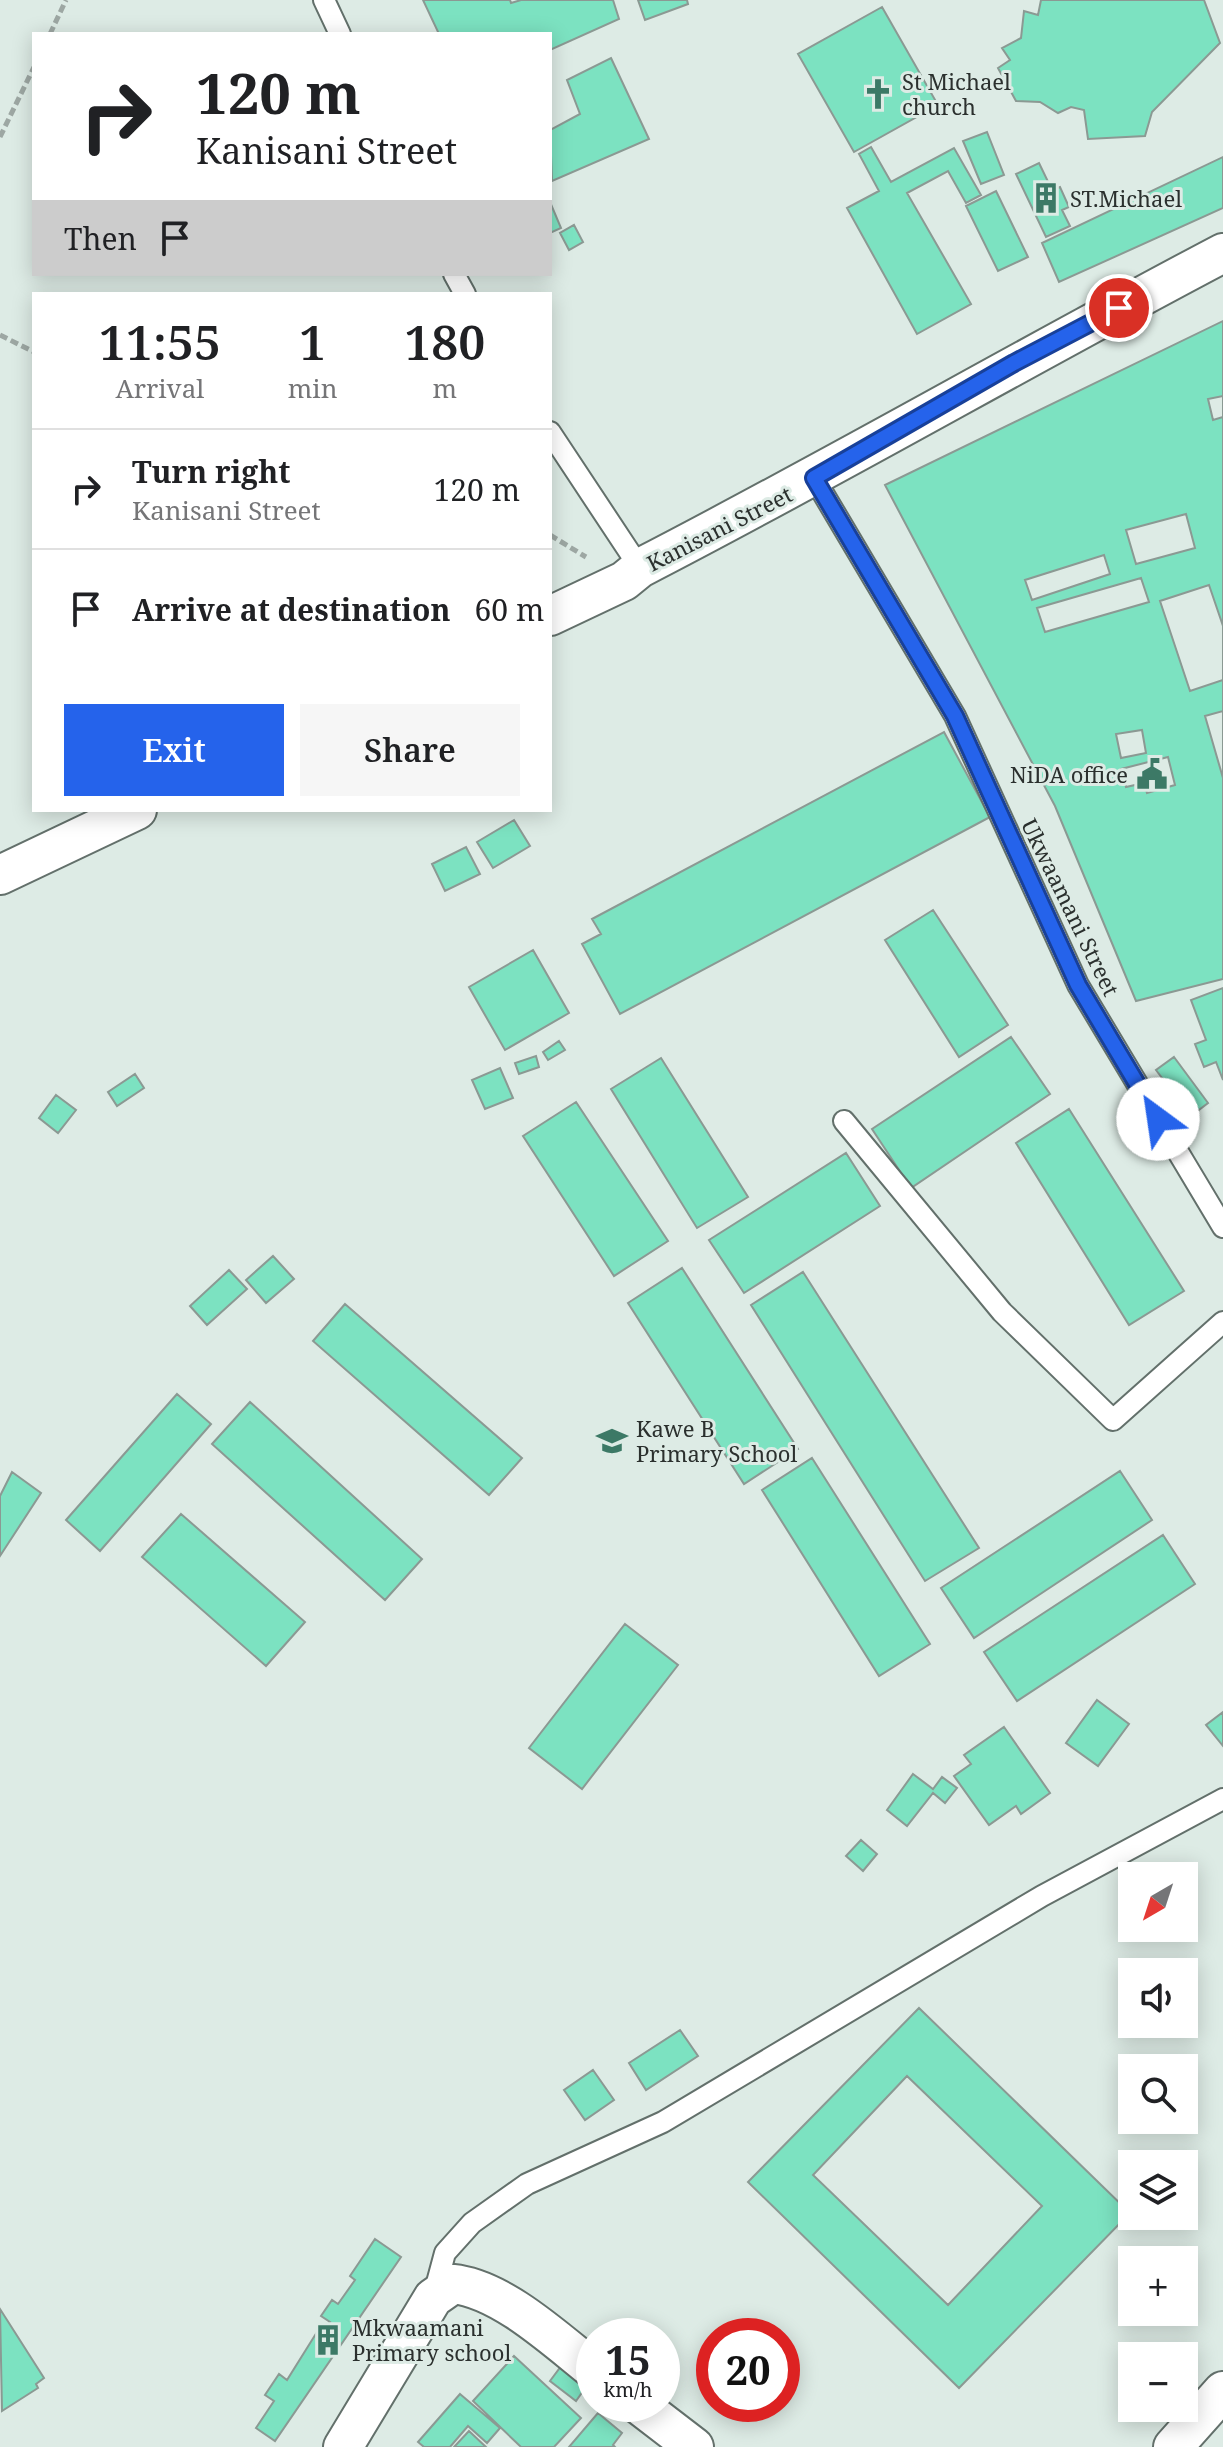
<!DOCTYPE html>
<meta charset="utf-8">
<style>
:root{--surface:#fff;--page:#f6f6f6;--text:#202124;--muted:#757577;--line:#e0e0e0;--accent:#2563eb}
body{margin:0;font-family:"Noto Serif",serif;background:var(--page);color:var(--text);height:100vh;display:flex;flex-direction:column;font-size:30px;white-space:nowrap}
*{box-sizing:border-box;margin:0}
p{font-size:26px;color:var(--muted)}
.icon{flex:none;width:44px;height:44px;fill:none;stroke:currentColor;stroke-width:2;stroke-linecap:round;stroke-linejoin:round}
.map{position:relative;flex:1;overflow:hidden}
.panel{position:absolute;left:32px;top:292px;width:520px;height:520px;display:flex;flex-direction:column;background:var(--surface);border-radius:0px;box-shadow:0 4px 20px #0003}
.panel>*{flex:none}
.hud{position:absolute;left:32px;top:32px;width:520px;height:244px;border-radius:0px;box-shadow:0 4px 20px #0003;background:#fff;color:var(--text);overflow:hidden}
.needle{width:52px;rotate:219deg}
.fabs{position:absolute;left:1118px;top:1862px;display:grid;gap:16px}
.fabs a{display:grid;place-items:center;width:80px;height:80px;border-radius:0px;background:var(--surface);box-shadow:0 4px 20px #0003;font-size:40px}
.speed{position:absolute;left:576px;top:2318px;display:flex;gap:16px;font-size:40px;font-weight:700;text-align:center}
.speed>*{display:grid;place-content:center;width:104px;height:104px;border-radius:50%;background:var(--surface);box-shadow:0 4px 20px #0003;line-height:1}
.speed small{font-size:20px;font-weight:400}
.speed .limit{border:12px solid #d22;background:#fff;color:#111}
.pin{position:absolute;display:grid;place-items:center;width:68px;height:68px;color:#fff;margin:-34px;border:4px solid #fff;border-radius:50%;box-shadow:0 2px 8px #0007}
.me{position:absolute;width:88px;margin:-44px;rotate:329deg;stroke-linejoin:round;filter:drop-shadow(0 0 6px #0008)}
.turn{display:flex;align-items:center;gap:28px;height:168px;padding:0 32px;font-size:36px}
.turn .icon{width:104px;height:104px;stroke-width:2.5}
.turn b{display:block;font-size:56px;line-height:68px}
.then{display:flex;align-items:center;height:76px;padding:0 32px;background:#0003;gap:16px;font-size:30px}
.eta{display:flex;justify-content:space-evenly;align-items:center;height:136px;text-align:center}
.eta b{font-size:48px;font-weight:600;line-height:56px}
.primary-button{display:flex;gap:16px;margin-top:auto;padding:16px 32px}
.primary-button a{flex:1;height:92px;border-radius:0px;background:var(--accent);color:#fff;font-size:32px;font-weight:600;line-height:92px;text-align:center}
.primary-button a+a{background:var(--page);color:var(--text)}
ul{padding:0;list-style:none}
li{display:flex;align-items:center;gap:24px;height:120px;padding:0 32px;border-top:2px solid var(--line)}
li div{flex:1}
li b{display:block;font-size:30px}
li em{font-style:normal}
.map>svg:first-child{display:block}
.building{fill:#7ce2c1;stroke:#8b9993;stroke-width:2;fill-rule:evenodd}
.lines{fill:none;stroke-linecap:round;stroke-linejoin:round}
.service-casing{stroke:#63706b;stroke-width:24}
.minor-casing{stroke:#63706b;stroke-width:42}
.path{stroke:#9da7a3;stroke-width:5;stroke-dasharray:8 4;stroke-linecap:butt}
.service{stroke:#fff;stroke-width:20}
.minor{stroke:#fff;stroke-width:38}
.route-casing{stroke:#184099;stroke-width:20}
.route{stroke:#2563eb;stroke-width:14}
.labels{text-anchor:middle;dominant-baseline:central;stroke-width:6;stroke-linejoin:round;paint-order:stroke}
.poi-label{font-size:22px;fill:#2b302e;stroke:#ddebe5;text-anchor:start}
.street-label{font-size:22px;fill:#2b302e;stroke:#ddebe5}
</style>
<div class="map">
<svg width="1223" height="2447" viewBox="0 0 1223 2447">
<rect width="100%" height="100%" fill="#ddebe5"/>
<path class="building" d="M423 0H510L511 3 521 0H613L619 19 550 50V34H439Z
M638 0H687L688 4 645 20Z
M1041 0H1204L1220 43 1152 112 1145 136 1088 139 1084 110 1071 107 1058 113 1040 102 1016 101 998 68 1010 60 1002 48 1021 38 1024 11 1038 15Z
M882 7 938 105 854 152 798 54Z
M611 58 649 139 552 181 550 130 580 114 567 80Z
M987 132 1004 175 981 184 963 141Z
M871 147 891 182 954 148 981 195 966 203 948 171 907 193 971 304 917 334 847 208 879 191 859 154Z
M1223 157V208L1059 282 1042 243Z
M1039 163 1052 190 1060 187 1069 207 1062 210 1070 226 1046 237 1016 174Z
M996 191 1028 257 998 271 966 206Z
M550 202 561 228 550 233Z
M574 225 583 242 569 250 560 233Z
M1223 321V979L1136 1001 1055 806 885 485Z
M1223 396V417L1213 420 1208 399Z
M1186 514 1195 548 1136 564 1126 530Z
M1104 555 1110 574 1032 600 1025 580Z
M1141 578 1149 602 1045 632 1037 608Z
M1209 585 1223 626V680L1190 691 1160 601Z
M1223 711V778L1205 716Z
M1142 730 1146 753 1121 758 1116 734Z
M944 732 990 817 620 1014 582 944 601 934 592 919Z
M1168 757 1175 785 1147 793 1144 783 1126 787 1121 769Z
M514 820 530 846 493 868 477 842Z
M466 847 480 874 445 891 432 864Z
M933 910 1008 1025 959 1057 885 940Z
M533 950 569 1013 505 1050 469 987Z
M1223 988V1080L1216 1062 1204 1067 1195 1044 1206 1040 1191 1000Z
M1011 1037 1050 1094 911 1188 872 1129Z
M559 1041 565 1050 548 1060 543 1052Z
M536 1056 539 1067 519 1074 515 1063Z
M1174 1057 1208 1103 1191 1116 1156 1070Z
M661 1058 748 1197 697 1228 611 1089Z
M500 1068 513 1098 485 1109 472 1080Z
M135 1074 144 1088 117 1106 108 1092Z
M56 1095 76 1110 58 1133 39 1118Z
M576 1102 668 1241 614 1276 523 1136Z
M1069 1109 1184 1291 1129 1325 1016 1143Z
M846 1153 880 1206 744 1293 709 1240Z
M273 1256 294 1279 266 1303 246 1280Z
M682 1268 798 1449 744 1484 628 1303Z
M229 1270 247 1289 207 1325 190 1306Z
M803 1272 979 1548 925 1581 751 1305Z
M345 1304 522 1458 489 1495 313 1341Z
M177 1394 211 1424 100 1551 66 1520Z
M250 1402 422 1559 385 1600 212 1444Z
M812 1458 930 1644 879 1676 762 1490Z
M1120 1471 1152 1520 974 1638 941 1588Z
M12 1472 41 1493 0 1556V1496Z
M181 1514 305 1622 266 1666 142 1557Z
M1163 1535 1195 1584 1017 1701 984 1652Z
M625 1624 678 1665 582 1789 529 1748Z
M1097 1700 1129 1724 1098 1766 1066 1743Z
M1223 1712V1746L1206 1725Z
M1004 1727 1050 1793 1021 1814 1016 1806 989 1825 954 1776 971 1764 964 1755Z
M913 1774 933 1789 942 1777 957 1788 945 1803 933 1793 907 1826 887 1810Z
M861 1840 877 1854 863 1871 846 1856Z
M919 2008 1130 2213 959 2388 748 2182ZM907 2076 1042 2206 948 2305 813 2175Z
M680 2030 698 2056 646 2090 629 2063Z
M593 2070 614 2100 585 2120 564 2090Z
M375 2239 401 2257 275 2441 256 2428 274 2401 265 2395 279 2374 287 2380 317 2332 321 2334 330 2322 321 2316 332 2300 338 2304 355 2280 350 2276Z
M0 2309 44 2378 36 2384 38 2388 2 2411Z
M514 2356 581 2418 554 2447H521L473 2401Z
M562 2365 588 2384 576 2401 550 2381Z
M460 2394 500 2428 487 2443 468 2426 450 2447H424L418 2442Z
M598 2413 622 2433 613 2445 615 2447H569Z
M469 2431 486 2447H454Z"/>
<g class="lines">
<defs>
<path id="service" d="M324 0 340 34
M454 274 465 294
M550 432 640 568
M814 478 955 716 1078 985 1223 1227
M844 1121 1002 1312 1113 1420 1223 1322
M434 2294 445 2253 472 2223 527 2184 663 2122 1042 1896 1223 1799"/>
<path id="minor" d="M550 616 624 581 640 568C836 467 1027 356 1223 253
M0 875 137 810
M638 2404 694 2447
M343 2447 433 2298 453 2284C502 2289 556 2340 594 2370
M1173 2447 1223 2391"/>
</defs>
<use href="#service" class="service-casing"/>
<use href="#minor" class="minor-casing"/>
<path class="path" d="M50 34 66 0
M0 137 34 67
M0 335 34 352
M550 535 586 557"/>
<use href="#service" class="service"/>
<use href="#minor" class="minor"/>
</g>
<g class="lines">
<defs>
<path id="route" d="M1119 308 1014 363 814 478 955 716 1078 985 1158 1119"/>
</defs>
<use href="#route" class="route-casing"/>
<use href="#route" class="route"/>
</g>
<defs>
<symbol id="church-bare" viewBox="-9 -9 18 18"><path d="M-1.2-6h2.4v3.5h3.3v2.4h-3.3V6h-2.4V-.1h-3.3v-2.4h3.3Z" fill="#3c7966" stroke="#ddebe5" stroke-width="2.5" paint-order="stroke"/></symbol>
<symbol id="building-bare" viewBox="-9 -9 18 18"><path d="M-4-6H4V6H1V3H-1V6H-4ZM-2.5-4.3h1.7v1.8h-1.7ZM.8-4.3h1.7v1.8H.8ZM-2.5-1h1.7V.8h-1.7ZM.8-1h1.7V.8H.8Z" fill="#3c7966" stroke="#ddebe5" stroke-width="2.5" paint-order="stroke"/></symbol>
<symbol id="civic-bare" viewBox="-9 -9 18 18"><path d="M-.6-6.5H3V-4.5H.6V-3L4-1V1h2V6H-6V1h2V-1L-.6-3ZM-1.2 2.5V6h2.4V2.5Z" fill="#3c7966" stroke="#ddebe5" stroke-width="2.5" paint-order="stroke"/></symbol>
<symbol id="school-bare" viewBox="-9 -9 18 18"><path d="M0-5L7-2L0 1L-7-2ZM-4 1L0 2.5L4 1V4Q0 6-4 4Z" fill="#3c7966" stroke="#ddebe5" stroke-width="2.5" paint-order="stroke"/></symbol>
</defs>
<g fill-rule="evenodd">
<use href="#church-bare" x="856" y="72" width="44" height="44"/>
<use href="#building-bare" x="1024" y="176" width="44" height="44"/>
<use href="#civic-bare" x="1130" y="752" width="44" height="44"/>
<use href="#school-bare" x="590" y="1419" width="44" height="44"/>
<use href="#building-bare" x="306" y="2318" width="44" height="44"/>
</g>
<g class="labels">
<g class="poi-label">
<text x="902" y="81">St Michael<tspan x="902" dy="25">church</tspan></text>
<text x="1070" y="198">ST.Michael</text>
<text x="1128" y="774" text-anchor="end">NiDA office</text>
<text x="636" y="1428">Kawe B<tspan x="636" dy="25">Primary School</tspan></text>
<text x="352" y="2327">Mkwaamani<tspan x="352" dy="25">Primary school</tspan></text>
</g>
<g class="street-label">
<text transform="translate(719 528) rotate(-27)">Kanisani Street</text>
<text transform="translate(1071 907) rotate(64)">Ukwaamani Street</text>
</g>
</g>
</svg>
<div class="fabs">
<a><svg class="needle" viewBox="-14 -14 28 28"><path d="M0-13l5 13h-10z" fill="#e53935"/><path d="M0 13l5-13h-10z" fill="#757577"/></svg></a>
<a><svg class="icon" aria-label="sound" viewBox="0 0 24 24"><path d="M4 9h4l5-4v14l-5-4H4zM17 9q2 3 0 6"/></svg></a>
<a><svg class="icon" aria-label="search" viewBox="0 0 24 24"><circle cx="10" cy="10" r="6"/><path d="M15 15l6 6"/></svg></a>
<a><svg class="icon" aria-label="layers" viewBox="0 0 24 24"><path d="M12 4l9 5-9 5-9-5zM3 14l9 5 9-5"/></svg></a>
<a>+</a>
<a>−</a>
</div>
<div class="speed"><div>15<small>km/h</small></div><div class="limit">20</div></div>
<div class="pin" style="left:1119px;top:308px;background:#d93025"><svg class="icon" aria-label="arrive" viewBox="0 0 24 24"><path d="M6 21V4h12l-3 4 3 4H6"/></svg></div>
<svg class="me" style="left:1158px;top:1119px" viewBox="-20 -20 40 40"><circle r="19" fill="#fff"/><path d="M0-13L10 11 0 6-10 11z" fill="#2563eb"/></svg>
<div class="hud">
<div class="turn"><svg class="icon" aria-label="right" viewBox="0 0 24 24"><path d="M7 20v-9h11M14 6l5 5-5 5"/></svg><div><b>120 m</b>Kanisani Street</div></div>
<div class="then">Then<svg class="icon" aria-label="arrive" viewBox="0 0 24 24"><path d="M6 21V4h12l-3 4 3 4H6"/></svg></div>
</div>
<section class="panel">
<div class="eta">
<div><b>11:55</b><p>Arrival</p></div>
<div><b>1</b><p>min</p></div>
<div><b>180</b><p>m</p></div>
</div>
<ul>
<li><svg class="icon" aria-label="right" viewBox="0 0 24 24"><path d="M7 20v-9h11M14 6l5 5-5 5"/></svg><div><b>Turn right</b><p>Kanisani Street</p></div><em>120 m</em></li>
<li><svg class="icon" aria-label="arrive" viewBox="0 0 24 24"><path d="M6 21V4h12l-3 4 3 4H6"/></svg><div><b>Arrive at destination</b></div><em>60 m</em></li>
</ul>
<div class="primary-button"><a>Exit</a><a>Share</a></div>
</section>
</div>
